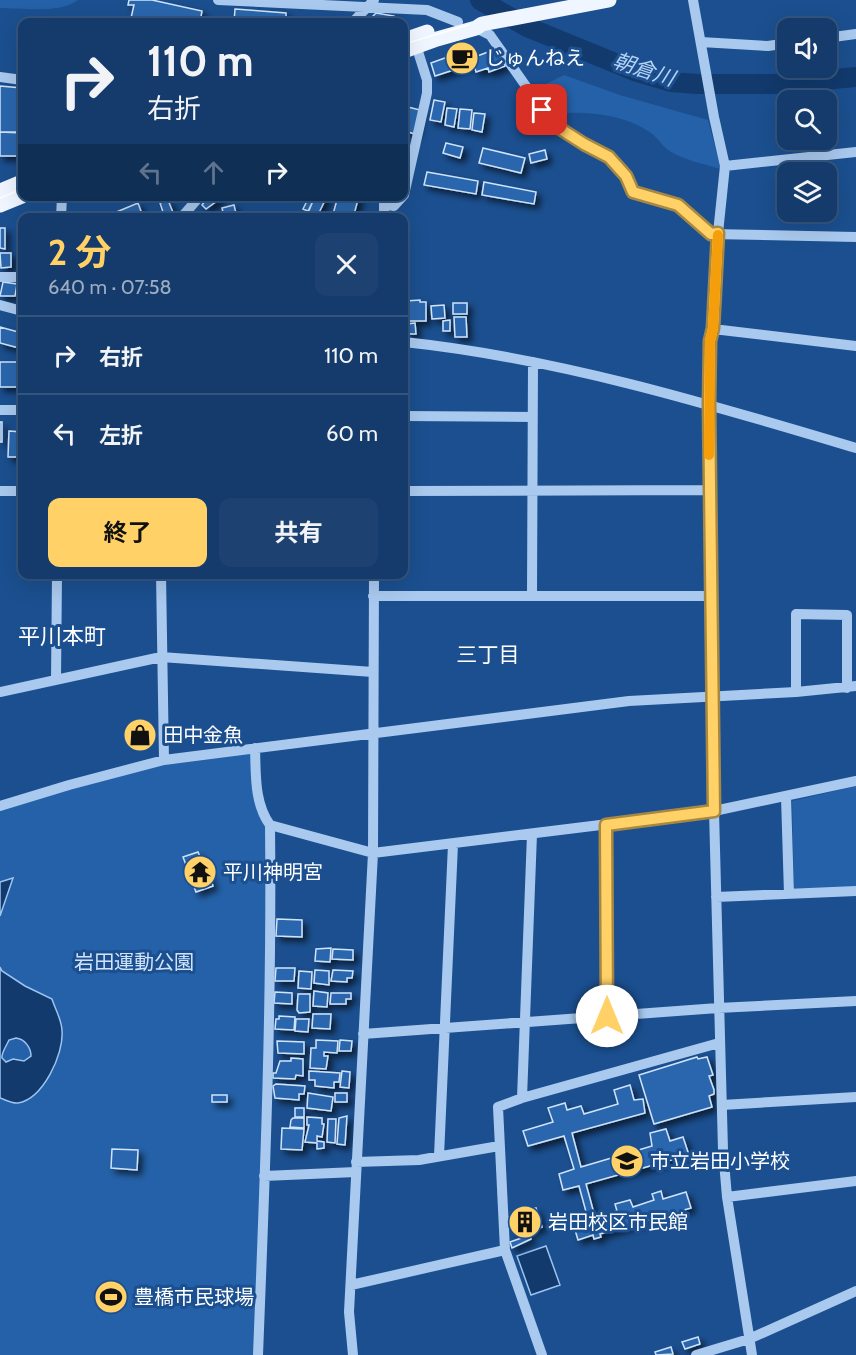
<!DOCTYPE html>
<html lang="ja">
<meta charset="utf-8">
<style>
:root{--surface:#143b6b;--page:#1d4271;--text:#f1f3f6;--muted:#9dadc1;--line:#33557e;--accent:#ffd166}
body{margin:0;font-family:Cabin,"Noto Sans JP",sans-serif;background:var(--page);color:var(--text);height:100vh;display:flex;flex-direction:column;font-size:22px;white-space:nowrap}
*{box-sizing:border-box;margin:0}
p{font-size:20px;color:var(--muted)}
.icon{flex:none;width:33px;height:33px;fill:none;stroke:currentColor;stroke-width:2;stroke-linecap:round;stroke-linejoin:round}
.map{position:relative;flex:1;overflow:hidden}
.panel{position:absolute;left:18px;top:213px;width:390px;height:366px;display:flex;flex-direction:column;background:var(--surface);border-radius:12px;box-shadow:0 6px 24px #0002,0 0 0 2px var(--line)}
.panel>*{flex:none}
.banner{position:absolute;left:18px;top:18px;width:390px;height:183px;border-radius:12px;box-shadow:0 6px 24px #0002,0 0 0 2px var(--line);background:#143b6b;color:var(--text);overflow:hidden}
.controls{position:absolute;left:777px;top:18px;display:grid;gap:12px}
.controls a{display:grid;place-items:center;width:60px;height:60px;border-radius:12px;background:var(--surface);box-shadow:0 6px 24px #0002,0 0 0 2px var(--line);font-size:30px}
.pin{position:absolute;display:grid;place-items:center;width:51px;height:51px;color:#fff;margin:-26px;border-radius:12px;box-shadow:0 3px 9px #0006}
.me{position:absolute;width:66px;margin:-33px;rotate:0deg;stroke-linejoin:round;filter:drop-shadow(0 0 4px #0008)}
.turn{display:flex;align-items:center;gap:21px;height:126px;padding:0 30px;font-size:27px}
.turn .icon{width:78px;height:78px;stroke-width:2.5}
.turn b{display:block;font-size:42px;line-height:51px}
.lanes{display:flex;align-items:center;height:57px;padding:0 30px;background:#0003;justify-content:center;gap:30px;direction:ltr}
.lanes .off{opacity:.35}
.round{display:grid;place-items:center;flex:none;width:63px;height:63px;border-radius:12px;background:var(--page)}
.head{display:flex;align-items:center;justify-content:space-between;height:102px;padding:0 30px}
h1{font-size:36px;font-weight:700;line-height:45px;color:var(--accent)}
.action{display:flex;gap:12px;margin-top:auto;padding:12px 30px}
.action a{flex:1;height:69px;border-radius:12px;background:var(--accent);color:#111;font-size:24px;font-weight:700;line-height:69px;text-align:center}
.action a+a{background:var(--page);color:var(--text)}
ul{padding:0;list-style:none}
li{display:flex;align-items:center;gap:18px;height:78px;padding:0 30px;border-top:2px solid var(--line)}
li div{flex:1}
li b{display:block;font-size:22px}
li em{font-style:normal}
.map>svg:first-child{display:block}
.green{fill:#2461a8}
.water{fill:#123a6d;stroke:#9cc4f0;stroke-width:1.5;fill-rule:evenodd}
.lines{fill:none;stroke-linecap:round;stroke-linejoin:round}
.river{stroke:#123a6d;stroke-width:20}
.building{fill:#2a66ad;stroke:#cfe3fa;stroke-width:1.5;filter:url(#shadow)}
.minor{stroke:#a9c9ee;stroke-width:10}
.major{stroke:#f0f6ff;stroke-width:15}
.tram{stroke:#fff;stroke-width:1.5}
.route-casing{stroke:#a68842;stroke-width:15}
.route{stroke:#ffd166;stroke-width:10}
.slow{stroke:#f59e0b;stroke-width:10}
.labels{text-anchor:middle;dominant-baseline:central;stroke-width:6;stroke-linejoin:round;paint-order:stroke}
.poi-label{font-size:20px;fill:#fff;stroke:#1b4f8f;text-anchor:start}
.park-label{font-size:20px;fill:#cfe3fa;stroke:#1b4f8f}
.water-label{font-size:21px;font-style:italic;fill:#b5d3f5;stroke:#1b4f8f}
.neighbourhood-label{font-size:21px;fill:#fff;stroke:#1b4f8f}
.quarter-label{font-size:22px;fill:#fff;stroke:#1b4f8f}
</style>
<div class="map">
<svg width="856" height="1355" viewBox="0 0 856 1355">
<defs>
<filter id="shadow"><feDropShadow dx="4.5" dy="4.5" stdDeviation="3" flood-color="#0009"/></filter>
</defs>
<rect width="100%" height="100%" fill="#1b4f8f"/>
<path class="green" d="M0 0H78C60 14 23 8 0 8Z
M564 75 620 95 708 120 721 169C704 164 683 160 668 150 661 145 657 136 648 131 625 116 594 112 567 113L562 126 549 113 534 90Z
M255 748 256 791 270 825 258 1355H0V806L164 760Z
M856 786V887L794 890 792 801Z"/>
<path class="water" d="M13 878 0 916V882Z
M0 967 2 971 25 986 52 999C55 1009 62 1020 62 1031 64 1054 43 1099 18 1103 12 1104 6 1100 0 1098ZM16 1038C25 1039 31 1048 31 1056L24 1061 13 1059 6 1062 2 1058C1 1053 7 1045 9 1040Z
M546 1246 560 1285 531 1295 517 1256Z"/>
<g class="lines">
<path class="river" d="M480 0 527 27 637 72 671 82 698 84H777L856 77"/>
</g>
<path class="building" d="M129 0H152L202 11 200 22H149L131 18 134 5H128Z
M235 9 286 13V22H234Z
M376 13 394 16 393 22H371V18Z
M496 49 501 55 505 66 489 72 488 68 476 72 472 58Z
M467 50 472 64 435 76 431 63Z
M0 86 22 88V132H0Z
M434 100 445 102 441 122 430 120Z
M404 106 420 110 415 134 404 131Z
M447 108 457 109 454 127 445 125Z
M460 109 472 110 470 129 458 128Z
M474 113 485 114 482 132 472 130Z
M0 132 22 133V160H20V156H0Z
M446 143 463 147 460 158 443 153Z
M483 148 525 158 521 173 479 163Z
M545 150 547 159 531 163 529 154Z
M427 172 478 181 476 194 424 185Z
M484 182 536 192 534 204 482 195Z
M209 196H220L221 198 206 209 202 205Z
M315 196H327L318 215 321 217 306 218Z
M338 196H359L353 218H332Z
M308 199 313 201 308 211 303 209Z
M168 200 174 215 165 218 160 203Z
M138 203 142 214 138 216V218H102Z
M234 205 237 218H218L217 214 223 212 222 208Z
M0 228H5V249L0 248Z
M0 253H11V267L1 268Z
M17 253H22V269H18Z
M19 281 22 282V298L17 297Z
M3 282 17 284 15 296H0Z
M420 300V302H426V321H406V301Z
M453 303H467V314H453Z
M444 305 445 318 432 319 431 306Z
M454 317H466L467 337H455Z
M450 320V331H443V321Z
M415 323 416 334H407V324Z
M0 327 22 333 19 348 0 343Z
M0 362H22V369H18V387H0Z
M0 422H2V442H0Z
M9 431 22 432 21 457H8Z
M198 852 203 864 205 863 213 886 196 892 190 876 193 875 190 869 188 870 183 857Z
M277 919 302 920V937L276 936Z
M331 948 330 962 315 961 316 949Z
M333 949 353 950V960L332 959Z
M276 968H295L294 981H275Z
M315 970 329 971V985L314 983Z
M333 970 353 971 352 978H347V982L331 981Z
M299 971 312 972 311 989 298 988Z
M314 991 328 993 327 1007 313 1006Z
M275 992 292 993V1004L274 1003Z
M331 993H351V999H346V1004H330Z
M298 994H310V1012L299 1013 297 1010Z
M313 1014H331L330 1029 312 1028Z
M279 1016 295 1017 294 1030 275 1029 276 1019H279Z
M296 1019H309L308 1032 295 1031Z
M316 1040 338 1041 337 1053 324 1052V1056H328L326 1069 310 1068 311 1048H316Z
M340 1040 352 1041 351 1051H339Z
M277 1041 304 1042V1054L278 1053Z
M697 1057 698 1059 707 1057 713 1075 709 1076 714 1090V1094L709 1096 712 1107 654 1124 639 1075Z
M291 1058 303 1059V1076L296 1075 295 1079 273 1078V1073H276L280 1061H291Z
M309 1071 340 1073 339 1082H334V1088L315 1086V1080H309Z
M342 1071 350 1072 349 1088 340 1087Z
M276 1084 305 1086 304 1094H299V1100L275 1098 273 1086Z
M630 1085 634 1100 643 1099 645 1113 572 1133 581 1167 652 1146 650 1133 666 1129 670 1141 683 1137 689 1155 586 1184 595 1217 617 1211 615 1204 630 1200 633 1207 654 1200 652 1194 661 1191 663 1199 686 1192 691 1208 600 1234 601 1237 594 1239 593 1235 578 1240 573 1223 588 1219 579 1186 563 1190 559 1174 574 1169 564 1136 528 1146 523 1131 553 1122 548 1108 565 1103 567 1110 581 1106 584 1114 618 1104 614 1090Z
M308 1093 333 1097 331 1111 307 1108Z
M335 1093H347V1102H335Z
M212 1095H227V1102H212Z
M295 1108H304V1117H295Z
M347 1116 345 1145 337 1144 339 1118Z
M307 1117 322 1118V1124H324L322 1137 317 1136V1141L324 1142V1148L317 1149V1143L305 1142 309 1125H307Z
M293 1118H304V1128L290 1127 291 1120Z
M328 1119H336L335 1143 327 1142Z
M282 1128 304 1129 302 1150 281 1149Z
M112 1149 138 1150 137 1170 111 1168Z
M536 1208 542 1227 521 1235 520 1232 515 1234 509 1217Z
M530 1235 531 1239 512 1248 510 1242Z
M698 1337 700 1344 685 1349 682 1342Z
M671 1347 673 1354 656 1355 655 1352Z"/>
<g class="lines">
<path class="minor" d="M218 0 427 10 458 22
M693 0 714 117 725 166 718 233 713 329 710 341 709 404 714 811 723 1150 727 1197 752 1355
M353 22 374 0
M476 28 490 35 542 109 559 127 584 144 609 157 626 175 633 193 678 205 711 234 856 237
M826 38 856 34
M701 42 768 46 788 43
M0 77 22 80
M725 166 856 152
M404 195 427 93V80L415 42
M61 218 62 196
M181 218 200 196
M384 218V204L394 206 403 196
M0 277H22
M0 305 22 311
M713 329 856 346
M404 342C557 358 709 404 856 448
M0 410H22
M404 416 532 417
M0 491H22
M404 491 710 490
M161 574 164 760
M532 595 533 362
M373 596H711
M56 680 57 574
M0 692 161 657 373 672
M796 692V614L847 615V688
M255 748C256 774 254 803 270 825 272 1002 265 1178 258 1355
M786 797 789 894
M0 806 69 785 164 760 629 701 796 692 856 686
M270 825 373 853 714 811 856 781
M606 825 607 1016
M716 897 856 891
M363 1034 718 1008 856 1001
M522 1098 532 834
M722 1105 856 1097
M439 1156 453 844
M356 1162 419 1160 499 1146
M264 1176 356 1172
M727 1197 856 1181
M351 1285 505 1250
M353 1355 349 1312 373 853 374 574
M542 1355 505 1250 498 1107 522 1098 719 1043
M696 1355 749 1339 856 1291"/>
<path class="major" d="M404 40 427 32
M404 51 437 39 476 28 482 24 609 0
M0 191 22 182
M0 205 22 196"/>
<path class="tram" d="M404 44 468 25
M0 198 22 189"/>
</g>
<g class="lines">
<defs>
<path id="route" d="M542 110 559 128 584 144 609 157 626 176 633 192 678 205 711 234 718 233 713 328 710 341 709 404 714 811 606 825 607 1016"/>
</defs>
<use href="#route" class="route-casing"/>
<use href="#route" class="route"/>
<path class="slow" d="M709 455 710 341 713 328 718 235"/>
</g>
<defs>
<symbol id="cafe-disc" viewBox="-11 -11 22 22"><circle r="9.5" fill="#ffd166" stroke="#1b4f8f"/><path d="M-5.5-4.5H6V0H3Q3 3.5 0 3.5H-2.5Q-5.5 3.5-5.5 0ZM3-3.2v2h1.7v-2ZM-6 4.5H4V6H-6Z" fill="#111"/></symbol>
<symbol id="shop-disc" viewBox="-11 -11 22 22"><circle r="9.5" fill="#ffd166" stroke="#1b4f8f"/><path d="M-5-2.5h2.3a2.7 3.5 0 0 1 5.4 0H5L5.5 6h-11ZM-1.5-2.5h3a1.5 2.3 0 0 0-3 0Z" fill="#111"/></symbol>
<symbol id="temple-disc" viewBox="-11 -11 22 22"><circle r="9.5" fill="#ffd166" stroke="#1b4f8f"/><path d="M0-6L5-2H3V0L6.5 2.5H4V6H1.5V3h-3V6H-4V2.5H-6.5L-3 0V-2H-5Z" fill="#111"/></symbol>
<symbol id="school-disc" viewBox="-11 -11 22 22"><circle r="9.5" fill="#ffd166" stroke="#1b4f8f"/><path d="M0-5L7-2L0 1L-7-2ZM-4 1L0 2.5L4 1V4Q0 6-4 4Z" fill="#111"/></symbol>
<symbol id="building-disc" viewBox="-11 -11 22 22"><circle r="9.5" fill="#ffd166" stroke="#1b4f8f"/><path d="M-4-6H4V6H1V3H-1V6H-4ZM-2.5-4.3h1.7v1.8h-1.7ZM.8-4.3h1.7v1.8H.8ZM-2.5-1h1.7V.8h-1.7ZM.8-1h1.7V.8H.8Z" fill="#111"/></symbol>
<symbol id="stadium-disc" viewBox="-11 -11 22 22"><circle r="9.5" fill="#ffd166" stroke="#1b4f8f"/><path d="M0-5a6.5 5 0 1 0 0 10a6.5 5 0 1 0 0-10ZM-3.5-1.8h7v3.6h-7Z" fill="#111"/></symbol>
</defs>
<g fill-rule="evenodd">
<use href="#cafe-disc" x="443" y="39" width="38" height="38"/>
<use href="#shop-disc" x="121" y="716" width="38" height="38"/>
<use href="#temple-disc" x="181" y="853" width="38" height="38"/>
<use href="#school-disc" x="608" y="1142" width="38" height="38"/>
<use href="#building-disc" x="506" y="1203" width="38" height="38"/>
<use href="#stadium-disc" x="92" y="1278" width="38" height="38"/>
</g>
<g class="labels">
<g class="poi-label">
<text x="485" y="58">じゅんねえ</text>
<text x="163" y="735">田中金魚</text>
<text x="223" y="872">平川神明宮</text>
<text x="650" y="1161">市立岩田小学校</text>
<text x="548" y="1222">岩田校区市民館</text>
<text x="134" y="1297">豊橋市民球場</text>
</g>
<g class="park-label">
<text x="134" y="962">岩田運動公園</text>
</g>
<g class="water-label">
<text transform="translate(644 69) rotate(18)">朝倉川</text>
</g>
<g class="neighbourhood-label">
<text x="488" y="654">三丁目</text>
</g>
<g class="quarter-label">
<text x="62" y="636">平川本町</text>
</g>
</g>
</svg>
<div class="controls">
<a><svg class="icon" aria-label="sound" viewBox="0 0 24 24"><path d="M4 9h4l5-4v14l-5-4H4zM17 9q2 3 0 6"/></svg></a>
<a><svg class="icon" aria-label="search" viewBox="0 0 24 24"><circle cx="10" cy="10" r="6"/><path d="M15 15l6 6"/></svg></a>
<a><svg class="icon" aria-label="layers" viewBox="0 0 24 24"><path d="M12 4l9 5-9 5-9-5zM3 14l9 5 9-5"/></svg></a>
</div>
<div class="pin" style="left:542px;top:110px;background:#d93025"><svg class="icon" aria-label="arrive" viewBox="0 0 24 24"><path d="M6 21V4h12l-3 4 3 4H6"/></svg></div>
<svg class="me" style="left:607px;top:1016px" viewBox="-20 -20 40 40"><circle r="19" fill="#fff"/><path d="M0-13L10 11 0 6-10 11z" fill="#ffd166"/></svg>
<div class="banner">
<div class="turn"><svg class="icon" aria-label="right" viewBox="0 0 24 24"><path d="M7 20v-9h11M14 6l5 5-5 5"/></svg><div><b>110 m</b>右折</div></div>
<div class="lanes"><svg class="icon off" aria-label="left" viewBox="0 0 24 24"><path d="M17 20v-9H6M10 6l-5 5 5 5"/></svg><svg class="icon off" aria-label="ahead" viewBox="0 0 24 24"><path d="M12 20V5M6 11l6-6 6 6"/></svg><svg class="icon" aria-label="right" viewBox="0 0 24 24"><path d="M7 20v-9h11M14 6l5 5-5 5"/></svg></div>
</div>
<section class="panel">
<div class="head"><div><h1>2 分</h1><p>640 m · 07:58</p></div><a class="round"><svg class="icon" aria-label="close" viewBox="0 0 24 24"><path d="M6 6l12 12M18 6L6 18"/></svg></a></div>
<ul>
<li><svg class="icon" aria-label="right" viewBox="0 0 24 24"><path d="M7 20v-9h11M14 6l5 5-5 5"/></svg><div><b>右折</b></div><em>110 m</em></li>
<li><svg class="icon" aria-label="left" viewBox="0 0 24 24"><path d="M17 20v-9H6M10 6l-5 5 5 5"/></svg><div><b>左折</b></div><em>60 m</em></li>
</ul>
<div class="action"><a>終了</a><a>共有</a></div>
</section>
</div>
